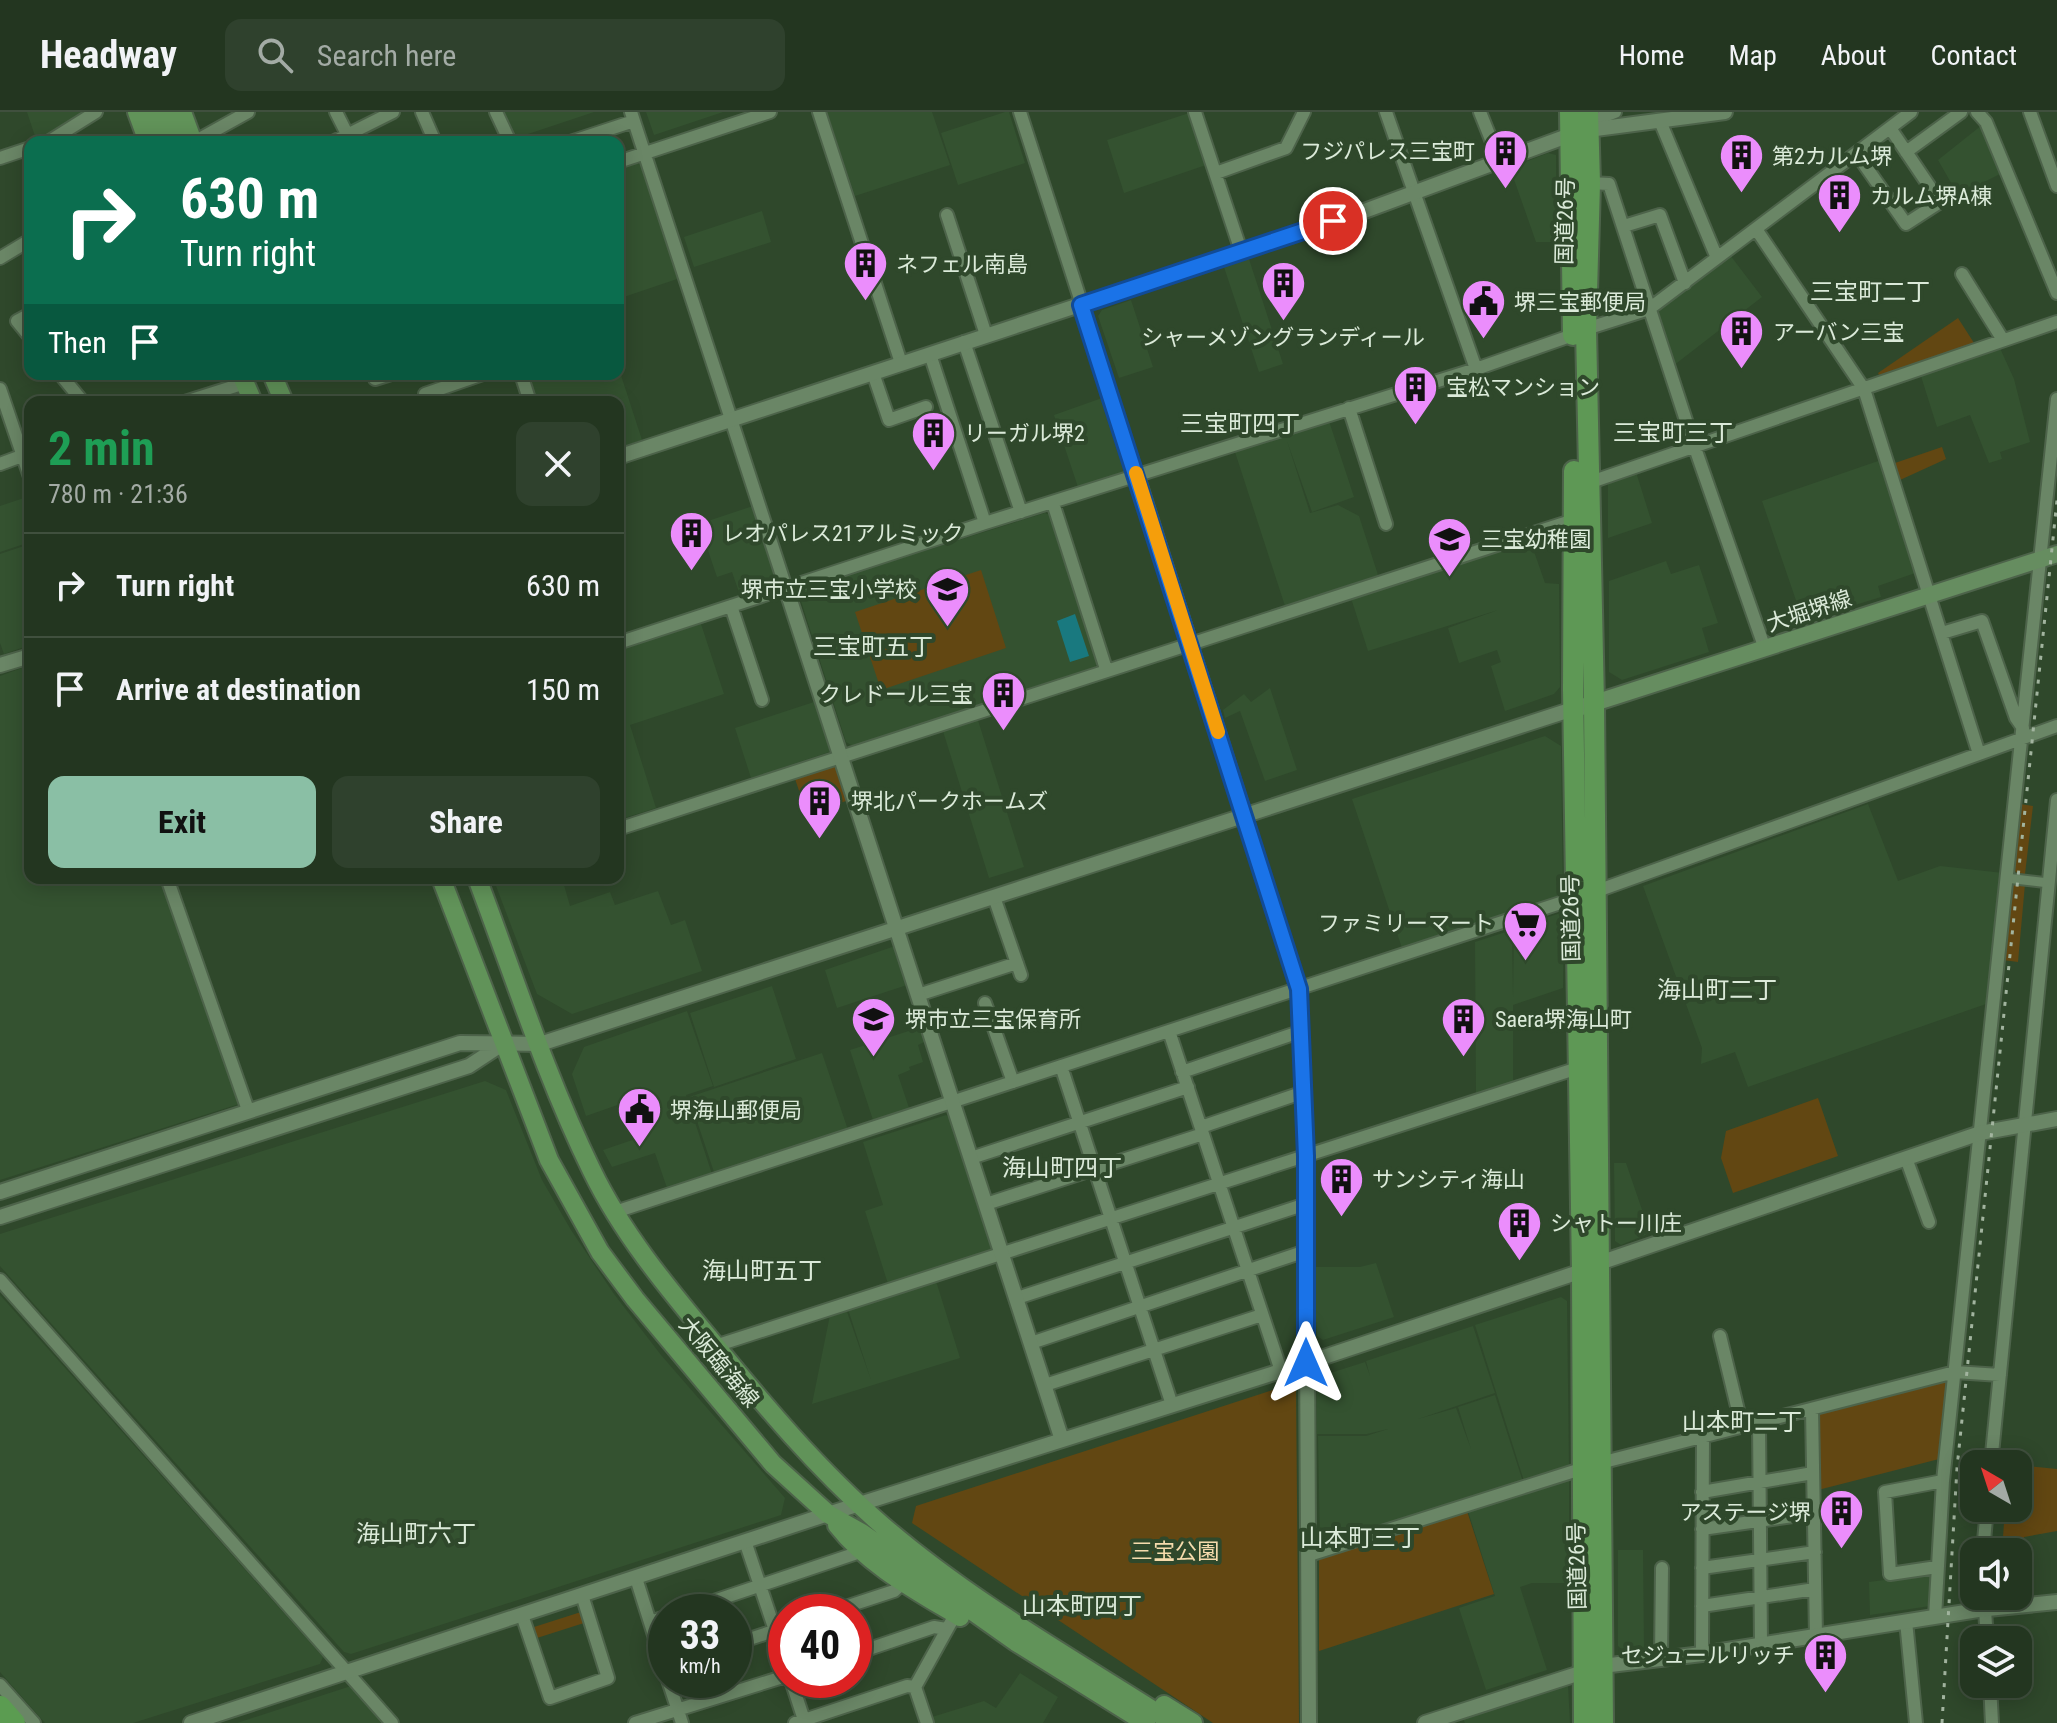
<!DOCTYPE html>
<meta charset="utf-8">
<style>
:root{--surface:#233620;--page:#2f412d;--text:#f1f3f6;--muted:#a3aba5;--line:#40503e;--accent:#8abfa5}
body{margin:0;font-family:"Roboto Condensed","Noto Sans JP",sans-serif;background:var(--page);color:var(--text);height:100vh;display:flex;flex-direction:column;font-size:30px;white-space:nowrap}
*{box-sizing:border-box;margin:0}
p{font-size:26px;color:var(--muted)}
.icon{flex:none;width:44px;height:44px;fill:none;stroke:currentColor;stroke-width:2;stroke-linecap:round;stroke-linejoin:round}
.map{position:relative;flex:1;overflow:hidden}
.drawer{position:absolute;left:24px;top:284px;width:600px;height:488px;display:flex;flex-direction:column;background:var(--surface);border-radius:16px;box-shadow:0 4px 20px #0003,0 0 0 2px var(--line)}
.drawer>*{flex:none}
.top-card{position:absolute;left:24px;top:24px;width:600px;height:244px;border-radius:16px;box-shadow:0 4px 20px #0003,0 0 0 2px var(--line);background:#0b6e4f;color:#fff;overflow:hidden}
.needle{width:52px;rotate:321deg}
.buttons{position:absolute;left:1960px;top:1338px;display:grid;gap:16px}
.buttons a{display:grid;place-items:center;width:72px;height:72px;border-radius:16px;background:var(--surface);box-shadow:0 4px 20px #0003,0 0 0 2px var(--line);font-size:40px}
.speed{position:absolute;left:648px;top:1482px;display:flex;gap:16px;font-size:40px;font-weight:700;text-align:center}
.speed>*{display:grid;place-content:center;width:104px;height:104px;border-radius:50%;background:var(--surface);box-shadow:0 4px 20px #0003,0 0 0 2px var(--line);line-height:1}
.speed small{font-size:20px;font-weight:400}
.speed .limit{border:12px solid #d22;background:#fff;color:#111}
.pin{position:absolute;display:grid;place-items:center;width:68px;height:68px;color:#fff;margin:-34px;border:4px solid #fff;border-radius:50%;box-shadow:0 2px 8px #0007}
.me{position:absolute;width:88px;margin:-44px;rotate:0deg;stroke-linejoin:round;filter:drop-shadow(0 0 6px #0008)}
.turn{display:flex;align-items:center;gap:28px;height:168px;padding:0 24px;font-size:36px}
.turn .icon{width:104px;height:104px;stroke-width:2.5}
.turn b{display:block;font-size:56px;line-height:68px}
.then{display:flex;align-items:center;height:76px;padding:0 24px;background:#0003;gap:16px;font-size:30px}
.round{display:grid;place-items:center;flex:none;width:84px;height:84px;border-radius:16px;background:var(--page)}
.headline{display:flex;align-items:center;justify-content:space-between;height:136px;padding:0 24px}
h1{font-size:48px;font-weight:700;line-height:60px;color:#1e9e55}
.action{display:flex;gap:16px;margin-top:auto;padding:16px 24px}
.action a{flex:1;height:92px;border-radius:16px;background:var(--accent);color:#111;font-size:32px;font-weight:700;line-height:92px;text-align:center}
.action a+a{background:var(--page);color:var(--text)}
ul{padding:0;list-style:none}
li{display:flex;align-items:center;gap:24px;height:104px;padding:0 24px;border-top:2px solid var(--line)}
li div{flex:1}
li b{display:block;font-size:30px}
li em{font-style:normal}
header{display:flex;align-items:center;gap:48px;box-sizing:border-box;height:112px;padding:0 40px;background:var(--surface);border-bottom:2px solid var(--line)}
header strong{font-size:38px}
nav{display:flex;gap:44px;margin-inline-start:auto;font-size:28px}
.search{width:560px;height:72px;background:var(--page);display:flex;align-items:center;gap:20px;box-sizing:border-box;padding:0 28px;border-radius:16px;color:var(--muted);font-size:30px}
.map>svg:first-child{display:block}
.built{fill:#345230}
.green{fill:#624712}
.water{fill:#19797f}
.lines{fill:none;stroke-linecap:round;stroke-linejoin:round}
.pedestrian-casing{stroke:#4d634a;stroke-width:13}
.minor-casing{stroke:#4d634a;stroke-width:16}
.tertiary-casing{stroke:#4d634a;stroke-width:18}
.secondary-casing{stroke:#4d634a;stroke-width:20}
.primary-casing{stroke:#4d634a;stroke-width:22}
.trunk-casing{stroke:#4d634a;stroke-width:24}
.motorway-casing{stroke:#4d634a;stroke-width:26}
.pedestrian{stroke:#6a8666;stroke-width:9}
.minor{stroke:#6a8666;stroke-width:12}
.tertiary{stroke:#6a8666;stroke-width:14}
.secondary{stroke:#668d60;stroke-width:16}
.primary{stroke:#619359;stroke-width:18}
.trunk{stroke:#5e9855;stroke-width:20}
.motorway{stroke:#5b9c51;stroke-width:22}
.rail{stroke:#a2b49f;stroke-width:3;stroke-dasharray:4 8;stroke-linecap:butt}
.route-casing{stroke:#114b97;stroke-width:20}
.route{stroke:#1a73e8;stroke-width:14}
.slow{stroke:#f59e0b;stroke-width:14}
.labels{text-anchor:middle;dominant-baseline:central;stroke-width:8;stroke-linejoin:round;paint-order:stroke}
.poi-label{font-size:22px;fill:#dbead9;stroke:#2f482b;text-anchor:start}
.street-label{font-size:22px;fill:#dbead9;stroke:#2f482b}
.park-label{font-size:22px;fill:#f6dbad;stroke:#2f482b}
.neighbourhood-label{font-size:24px;fill:#dbead9;stroke:#2f482b}
</style>
<header>
<strong>Headway</strong>
<div class="search"><svg class="icon" aria-label="search" viewBox="0 0 24 24"><circle cx="10" cy="10" r="6"/><path d="M15 15l6 6"/></svg>Search here</div>
<nav><a>Home</a><a>Map</a><a>About</a><a>Contact</a></nav>
</header>
<div class="map">
<svg width="2057" height="1611" viewBox="0 0 2057 1611">
<rect width="100%" height="100%" fill="#2f482b"/>
<path class="built" d="M27 0H89L37 30Z
M503 0H594L516 26Z
M646 0H723L654 23Z
M827 0H932L950 53 855 84Z
M1005 0H1009L1025 51 958 73 941 21Z
M1189 1 1206 53 1124 81 1107 28Z
M1982 13 2002 61 1958 83 1938 48Z
M1548 41 1556 43 1557 130H1536L1510 56Z
M634 51 642 53 680 166 618 187V57Z
M762 99 771 130 694 155 684 125Z
M1730 143 1762 185 1673 254 1655 205 1657 198Z
M1249 147 1283 252 1259 260 1224 155Z
M1131 188 1153 255 1119 266 1098 204 1102 198Z
M1999 234 2014 267 2030 330 2000 340 2002 347 1989 351 1970 303 1937 315 1920 261Z
M618 254 642 328 618 336V290H537L528 262H618Z
M1102 286 1126 358 1121 364 1079 378 1054 303Z
M1329 309 1354 385 1312 400 1287 329 1310 401 1338 393 1359 404 1378 463 1285 494 1235 340Z
M1881 348 1918 460 1878 474 1881 485 1803 509 1762 389Z
M1636 360 1652 411 1608 426V370Z
M30 384V430L0 440V394Z
M756 393 781 469 778 474 741 486 732 460 717 465 699 412Z
M1045 401 1050 403 1098 549 1095 555 853 634 846 630 799 483 802 477Z
M1530 428 1545 471 1559 472 1560 575 1554 582 1505 599 1491 554 1501 550 1497 538 1459 551 1448 516 1498 498 1368 539 1351 486Z
M30 432V533L4 542 0 531V442Z
M1666 449 1671 462 1699 453 1718 511 1702 516 1709 540 1622 568 1609 560V469Z
M701 512 724 582 630 613 656 696 618 708V538Z
M30 553V766H162L239 992 0 1068V564Z
M1270 576 1297 658 1265 669 1240 599 1225 606 1223 598 1244 582 1251 590Z
M817 589 832 635 829 640 751 666 735 616Z
M977 605 1024 755 989 766 942 616Z
M1545 624 1561 634 1563 784 1403 839 1352 687Z
M1868 692 1898 769 1940 754 2003 761 1986 892 1748 975 1735 940 1701 952 1702 936 1643 774Z
M493 766H562L570 794 610 780 615 793 658 779 671 813 685 808 702 859 572 902 537 882Z
M1564 800 1563 876 1513 893V970L1476 982 1475 830 1512 818 1513 885 1514 816Z
M895 834 907 873 837 896 825 858Z
M772 874 796 947 714 975 690 901Z
M687 899 713 974 686 983 712 1062 667 1076 655 1041 612 1055 603 1038 650 1022 642 999 634 1001 629 989 586 1004 572 962 584 935Z
M921 915 926 929 918 933 923 950 909 955 910 958 898 963 910 999 874 1011 850 938Z
M822 941 848 1018 715 1063 689 985Z
M485 969 506 978 542 1068 571 1118 614 1182 661 1243 785 1386 781 1403 351 1542 344 1540 0 1154V1122Z
M946 1003 951 1007 993 1133 990 1139 888 1172 865 1099 883 1093 863 1030Z
M1614 1051H1626L1650 1121 1621 1133 1615 1129Z
M1376 1151 1394 1205 1323 1228 1317 1224 1312 1155H1360Z
M936 1169 960 1246 812 1292 830 1203 846 1197 871 1268 848 1197Z
M0 1183 323 1545 320 1552 133 1611H45L0 1560Z
M1561 1185 1567 1189 1569 1355 1524 1369 1475 1213Z
M1473 1214 1495 1281 1418 1307 1456 1296 1471 1337 1458 1295 1495 1283 1523 1370 1324 1433 1320 1430 1318 1324H1366L1388 1317 1367 1322H1317V1270L1321 1264 1365 1250 1370 1264 1366 1249Z
M1569 1367V1471H1532L1520 1475 1547 1558 1486 1578 1459 1496 1495 1484 1468 1399Z
M1618 1438H1643L1644 1536 1625 1540 1618 1534Z
M1929 1462 1932 1465 1930 1494 1870 1503 1869 1470Z
M1020 1561 1058 1585 1043 1611H934L932 1605 984 1589 996 1596Z
M1562 1573H1568L1570 1611H1465L1463 1607Z
M351 1574 384 1611H237Z"/>
<path class="green" d="M1958 206 1974 231 1879 263 1878 261Z
M1942 335 1946 347 1900 368 1895 351Z
M981 458 1006 536 881 578 855 500Z
M833 652 838 654 849 688 807 702 794 664Z
M2020 692 2033 694 2025 762 2017 761 2013 757Z
M2016 771 2025 772 2018 850 2003 848 2011 775Z
M1818 986 1838 1044 1733 1081 1721 1046 1726 1019Z
M1947 1269 1943 1346 1818 1378 1817 1302Z
M1291 1272 1296 1276 1299 1611H1213L912 1411 916 1394Z
M2018 1353 2057 1357V1419L2024 1425 2031 1474 2020 1475 2018 1440H2002L2005 1396H2018Z
M1467 1399 1494 1482 1319 1539V1447Z
M581 1500 584 1511 537 1526 534 1515Z"/>
<path class="water" d="M1075 502 1089 544 1070 550 1057 509Z"/>
<g class="lines">
<defs>
<path id="pedestrian" d="M2006 766 2049 771"/>
<path id="minor" d="M336 0 347 22
M422 0 435 30
M496 0 510 30
M631 0 786 476
M819 0 901 251
M1020 0 1137 364
M1195 0 1241 139
M1386 0 1476 257
M1480 0 1500 50
M1977 0 1986 10 2057 181
M2030 0 2057 74
M1660 9 1717 146
M1588 18 1602 5 1615 0
M48 30 96 0
M194 30 248 0
M333 30 393 0
M570 30 634 9
M1906 40 1961 0
M1857 42 1906 112 1940 90 1890 16
M0 46 30 36
M618 50 770 0
M1216 61 1286 36 1304 0
M1590 71 1609 72 1694 333 1765 537
M947 103 986 223
M1624 114 1660 103 1685 171
M1756 117 1864 277 1979 642
M0 146 30 128
M1962 162 2003 228
M30 202 17 209 30 225
M1586 217 1649 197 1911 0
M964 230 1021 400
M930 242 985 411
M873 261 889 308 926 295
M60 262 83 290
M521 262 530 290
M375 267 391 262
M0 277 30 365
M425 282 483 262
M185 290 245 271
M1349 296 1386 412
M0 352 27 342
M1588 371 2057 210
M1053 391 1106 557
M731 494 762 588
M1942 521 1982 509 2016 606 2023 616
M618 531 985 411 1476 257 1573 223
M618 717 1574 408
M167 766 248 998
M994 785 1021 863
M918 883 1017 851
M985 891 1013 970
M1169 919 1281 1259
M1061 954 1172 1293
M1182 960 1302 919
M1201 1015 1304 980
M971 1046 1188 975
M1906 1046 1929 1110
M986 1092 1203 1022
M615 1100 1594 780 2057 614
M0 1168 392 1611
M1017 1186 1306 1092
M1720 1224 1742 1315
M1031 1231 1306 1139
M715 1234 1578 956
M1045 1273 1262 1203
M1812 1297 1816 1524
M1759 1311 1761 1532
M1600 1351 1955 1260 2000 1263
M1991 1352 2057 688
M1702 1380 1813 1361
M1702 1417 1814 1401
M745 1429 786 1551
M1983 1440 1987 1396
M1309 1443 1581 1357
M1937 1455 1890 1462 1885 1380 1943 1369
M1702 1456 1815 1440
M636 1466 666 1561
M1702 1494 1815 1477
M1985 1498 1987 1528
M681 1500 863 1439
M830 1500 894 1479 904 1470
M522 1503 550 1586 608 1566 582 1483
M1935 1505 1943 1369 2057 287
M1906 1509 1916 1611
M650 1510 666 1505
M734 1532 786 1515
M854 1542 934 1515 946 1517
M1702 1542 1703 1325
M1661 1546 1662 1456
M668 1568 682 1611
M791 1568 805 1611
M1990 1572 1992 1611
M0 1573 34 1611
M635 1611 786 1564
M795 1611 907 1574 915 1575
M927 1611 915 1575 955 1503"/>
<path id="tertiary" d="M618 345 1359 101 1570 23 1588 18 1725 0
M1137 364 1299 877 1306 1044 1309 1611
M786 476 1062 1328
M0 553 30 544
M0 1080 460 931 540 932 1573 597
M0 1105 469 954 504 931
M191 1611 828 1402 1306 1251 1582 1159 1599 1151 1980 1021 2057 1007
M1425 1611 1602 1554 1702 1542 1978 1498 2057 1490"/>
<path id="secondary" d="M1582 595 2057 442"/>
<path id="primary" d="M137 0 148 30
M153 0 165 30
M167 0 179 30
M182 0 193 30
M241 262 253 290
M272 262 284 290
M441 766 549 1048 600 1140 635 1187 773 1352 828 1402 862 1421 1016 1530 1146 1611
M477 766C514 864 546 965 592 1059 622 1121 667 1175 710 1227 764 1293 818 1358 883 1414 971 1490 1075 1548 1173 1611
M837 1413C868 1453 917 1479 960 1505
M1164 1593 1193 1611"/>
<path id="trunk" d="M1570 0 1573 223
M1588 0 1590 71 1586 217 1594 591 1603 1611
M1574 359 1573 577 1582 1159 1584 1611"/>
<path id="motorway" d="M0 1595 14 1611"/>
</defs>
<use href="#pedestrian" class="pedestrian-casing"/>
<use href="#minor" class="minor-casing"/>
<use href="#tertiary" class="tertiary-casing"/>
<use href="#secondary" class="secondary-casing"/>
<use href="#primary" class="primary-casing"/>
<use href="#trunk" class="trunk-casing"/>
<use href="#motorway" class="motorway-casing"/>
<use href="#pedestrian" class="pedestrian"/>
<use href="#minor" class="minor"/>
<use href="#tertiary" class="tertiary"/>
<use href="#secondary" class="secondary"/>
<use href="#primary" class="primary"/>
<use href="#trunk" class="trunk"/>
<use href="#motorway" class="motorway"/>
<path class="rail" d="M1942 1611 1957 1356 2057 388"/>
</g>
<g class="lines">
<defs>
<path id="route" d="M1306 1251V1044L1299 877 1081 193 1333 109"/>
</defs>
<use href="#route" class="route-casing"/>
<use href="#route" class="route"/>
<path class="slow" d="M1136 361 1218 620"/>
</g>
<defs>
<symbol id="building-pin" viewBox="-11 -11 22 30"><path d="M0 17L-7.5 6A9.5 9.5 0 1 1 7.5 6Z" fill="#eb8dfc" stroke="#2f482b"/><path d="M-4-6H4V6H1V3H-1V6H-4ZM-2.5-4.3h1.7v1.8h-1.7ZM.8-4.3h1.7v1.8H.8ZM-2.5-1h1.7V.8h-1.7ZM.8-1h1.7V.8H.8Z" fill="#111"/></symbol>
<symbol id="civic-pin" viewBox="-11 -11 22 30"><path d="M0 17L-7.5 6A9.5 9.5 0 1 1 7.5 6Z" fill="#eb8dfc" stroke="#2f482b"/><path d="M-.6-6.5H3V-4.5H.6V-3L4-1V1h2V6H-6V1h2V-1L-.6-3ZM-1.2 2.5V6h2.4V2.5Z" fill="#111"/></symbol>
<symbol id="school-pin" viewBox="-11 -11 22 30"><path d="M0 17L-7.5 6A9.5 9.5 0 1 1 7.5 6Z" fill="#eb8dfc" stroke="#2f482b"/><path d="M0-5L7-2L0 1L-7-2ZM-4 1L0 2.5L4 1V4Q0 6-4 4Z" fill="#111"/></symbol>
<symbol id="supermarket-pin" viewBox="-11 -11 22 30"><path d="M0 17L-7.5 6A9.5 9.5 0 1 1 7.5 6Z" fill="#eb8dfc" stroke="#2f482b"/><path d="M-6-5.5h2.5l.6 2H6L4.5 2H-2.5L-4.4-4H-6ZM-1.5 3.2a1.3 1.3 0 1 0 .1 0ZM3 3.2a1.3 1.3 0 1 0 .1 0Z" fill="#111"/></symbol>
</defs>
<g fill-rule="evenodd">
<use href="#building-pin" x="1480" y="14" width="51" height="69"/>
<use href="#building-pin" x="1716" y="18" width="51" height="69"/>
<use href="#building-pin" x="1814" y="58" width="51" height="69"/>
<use href="#building-pin" x="840" y="126" width="51" height="69"/>
<use href="#building-pin" x="1258" y="146" width="51" height="69"/>
<use href="#civic-pin" x="1458" y="164" width="51" height="69"/>
<use href="#building-pin" x="1716" y="194" width="51" height="69"/>
<use href="#building-pin" x="1390" y="250" width="51" height="69"/>
<use href="#building-pin" x="908" y="296" width="51" height="69"/>
<use href="#building-pin" x="666" y="396" width="51" height="69"/>
<use href="#school-pin" x="1424" y="402" width="51" height="69"/>
<use href="#school-pin" x="922" y="452" width="51" height="69"/>
<use href="#building-pin" x="978" y="556" width="51" height="69"/>
<use href="#building-pin" x="794" y="664" width="51" height="69"/>
<use href="#supermarket-pin" x="1500" y="786" width="51" height="69"/>
<use href="#school-pin" x="848" y="882" width="51" height="69"/>
<use href="#building-pin" x="1438" y="882" width="51" height="69"/>
<use href="#civic-pin" x="614" y="972" width="51" height="69"/>
<use href="#building-pin" x="1316" y="1042" width="51" height="69"/>
<use href="#building-pin" x="1494" y="1086" width="51" height="69"/>
<use href="#building-pin" x="1816" y="1374" width="51" height="69"/>
<use href="#building-pin" x="1800" y="1518" width="51" height="69"/>
</g>
<g class="labels">
<g class="poi-label">
<text x="1475" y="39" text-anchor="end">フジパレス三宝町</text>
<text x="1772" y="44">第2カルム堺</text>
<text x="1870" y="84">カルム堺A棟</text>
<text x="896" y="152">ネフェル南島</text>
<text x="1514" y="190">堺三宝郵便局</text>
<text x="1773" y="220">アーバン三宝</text>
<text x="1283" y="225" text-anchor="middle">シャーメゾングランディール</text>
<text x="1446" y="275">宝松マンション</text>
<text x="964" y="321">リーガル堺2</text>
<text x="722" y="421">レオパレス21アルミック</text>
<text x="1481" y="427">三宝幼稚園</text>
<text x="917" y="477" text-anchor="end">堺市立三宝小学校</text>
<text x="973" y="582" text-anchor="end">クレドール三宝</text>
<text x="851" y="689">堺北パークホームズ</text>
<text x="1494" y="811" text-anchor="end">ファミリーマート</text>
<text x="905" y="907">堺市立三宝保育所</text>
<text x="1495" y="907">Saera堺海山町</text>
<text x="670" y="998">堺海山郵便局</text>
<text x="1372" y="1067">サンシティ海山</text>
<text x="1550" y="1111">シャトー川庄</text>
<text x="1811" y="1400" text-anchor="end">アステージ堺</text>
<text x="1795" y="1543" text-anchor="end">セジュールリッチ</text>
</g>
<g class="street-label">
<text transform="translate(1565 109) rotate(-89)">国道26号</text>
<text transform="translate(1809 499) rotate(-18)">大堀堺線</text>
<text transform="translate(1571 806) rotate(-91)">国道26号</text>
<text transform="translate(719 1250) rotate(50)">大阪臨海線</text>
<text transform="translate(1577 1454) rotate(-91)">国道26号</text>
</g>
<g class="park-label">
<text x="1175" y="1439">三宝公園</text>
</g>
<g class="neighbourhood-label">
<text x="1870" y="180">三宝町二丁</text>
<text x="1240" y="312">三宝町四丁</text>
<text x="1673" y="321">三宝町三丁</text>
<text x="873" y="535">三宝町五丁</text>
<text x="1717" y="878">海山町二丁</text>
<text x="1062" y="1056">海山町四丁</text>
<text x="762" y="1159">海山町五丁</text>
<text x="1742" y="1310">山本町二丁</text>
<text x="416" y="1422">海山町六丁</text>
<text x="1360" y="1426">山本町三丁</text>
<text x="1082" y="1494">山本町四丁</text>
</g>
</g>
</svg>
<div class="buttons">
<a><svg class="needle" viewBox="-14 -14 28 28"><path d="M0-13l5 13h-10z" fill="#e53935"/><path d="M0 13l5-13h-10z" fill="#a3aba5"/></svg></a>
<a><svg class="icon" aria-label="sound" viewBox="0 0 24 24"><path d="M4 9h4l5-4v14l-5-4H4zM17 9q2 3 0 6"/></svg></a>
<a><svg class="icon" aria-label="layers" viewBox="0 0 24 24"><path d="M12 4l9 5-9 5-9-5zM3 14l9 5 9-5"/></svg></a>
</div>
<div class="speed"><div>33<small>km/h</small></div><div class="limit">40</div></div>
<div class="pin" style="left:1333px;top:109px;background:#d93025"><svg class="icon" aria-label="arrive" viewBox="0 0 24 24"><path d="M6 21V4h12l-3 4 3 4H6"/></svg></div>
<svg class="me" style="left:1306px;top:1251px" viewBox="-20 -20 40 40"><path d="M0-17L14 15 0 8-14 15z" fill="#1a73e8" stroke="#fff" stroke-width="4"/></svg>
<div class="top-card">
<div class="turn"><svg class="icon" aria-label="right" viewBox="0 0 24 24"><path d="M7 20v-9h11M14 6l5 5-5 5"/></svg><div><b>630 m</b>Turn right</div></div>
<div class="then">Then<svg class="icon" aria-label="arrive" viewBox="0 0 24 24"><path d="M6 21V4h12l-3 4 3 4H6"/></svg></div>
</div>
<section class="drawer">
<div class="headline"><div><h1>2 min</h1><p>780 m · 21:36</p></div><a class="round"><svg class="icon" aria-label="close" viewBox="0 0 24 24"><path d="M6 6l12 12M18 6L6 18"/></svg></a></div>
<ul>
<li><svg class="icon" aria-label="right" viewBox="0 0 24 24"><path d="M7 20v-9h11M14 6l5 5-5 5"/></svg><div><b>Turn right</b></div><em>630 m</em></li>
<li><svg class="icon" aria-label="arrive" viewBox="0 0 24 24"><path d="M6 21V4h12l-3 4 3 4H6"/></svg><div><b>Arrive at destination</b></div><em>150 m</em></li>
</ul>
<div class="action"><a>Exit</a><a>Share</a></div>
</section>
</div>
